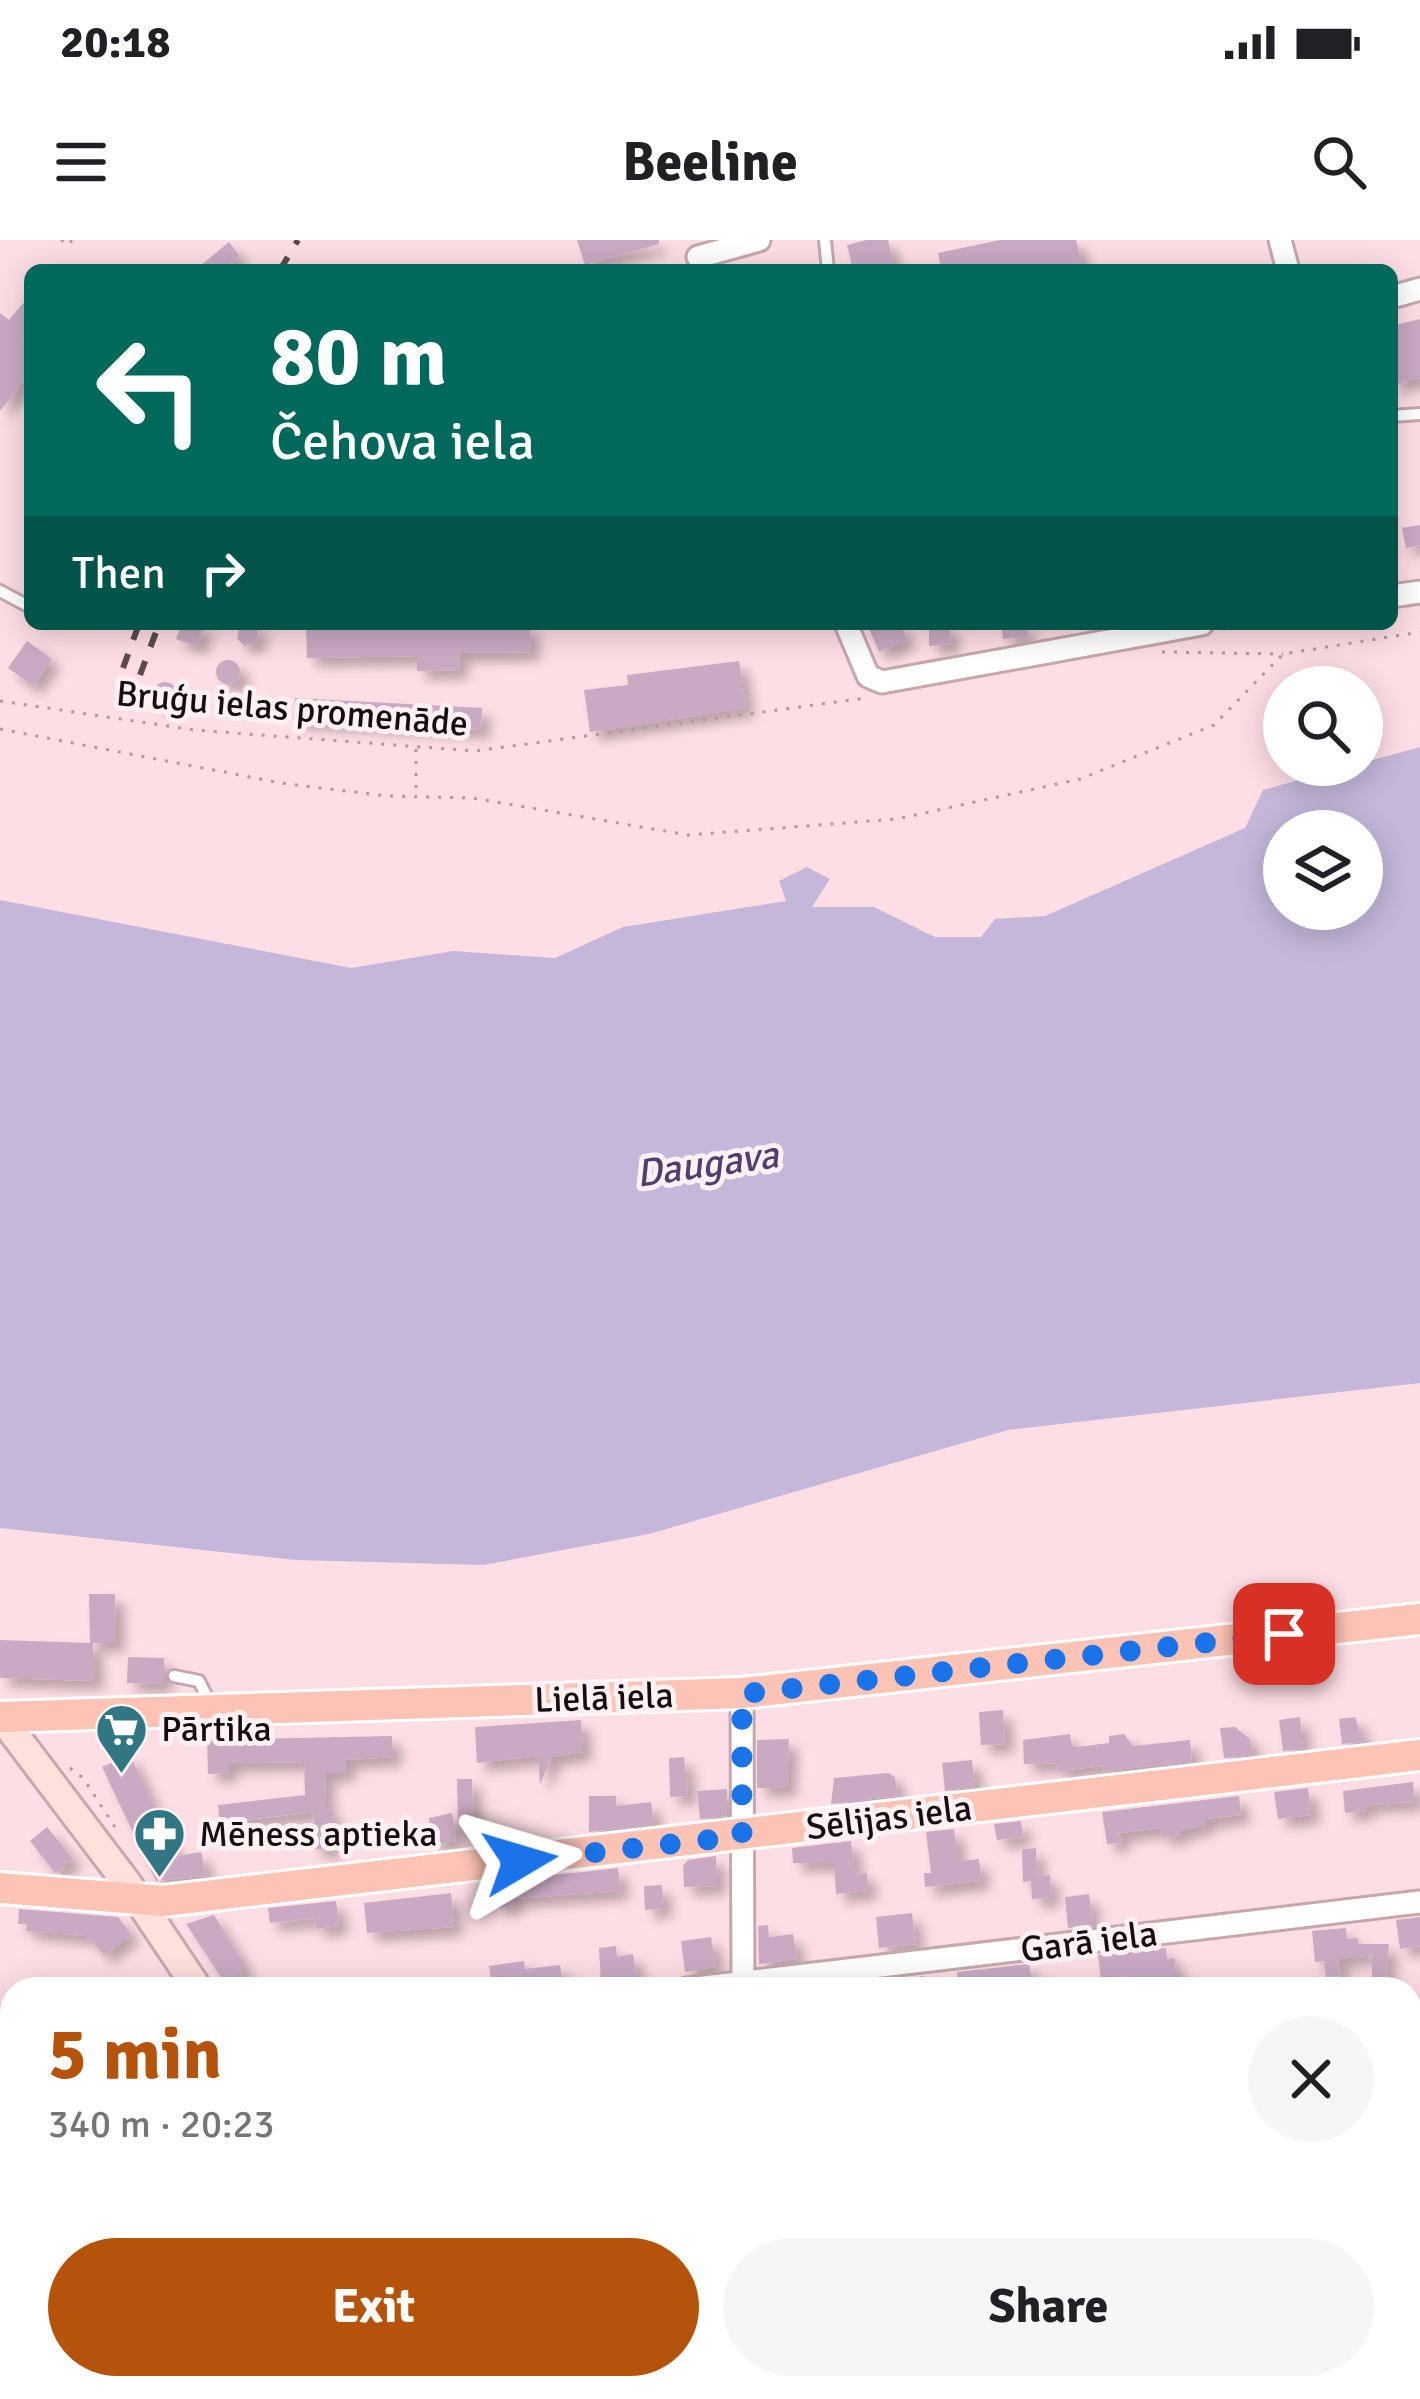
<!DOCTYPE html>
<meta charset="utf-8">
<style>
:root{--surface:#fff;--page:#f6f6f6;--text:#202124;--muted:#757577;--accent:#b45309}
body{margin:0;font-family:Signika,sans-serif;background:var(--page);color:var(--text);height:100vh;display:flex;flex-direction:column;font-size:45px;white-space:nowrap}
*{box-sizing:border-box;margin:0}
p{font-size:39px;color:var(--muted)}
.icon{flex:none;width:66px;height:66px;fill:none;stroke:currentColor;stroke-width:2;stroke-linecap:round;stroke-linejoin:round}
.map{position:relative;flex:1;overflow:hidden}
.drawer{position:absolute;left:0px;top:1737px;width:1422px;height:423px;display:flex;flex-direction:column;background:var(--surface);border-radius:36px 36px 0 0;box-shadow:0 6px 30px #0003}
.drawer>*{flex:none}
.hud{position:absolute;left:24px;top:24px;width:1374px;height:366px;border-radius:18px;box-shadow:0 6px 30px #0003;background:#00695c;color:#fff;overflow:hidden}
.buttons{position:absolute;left:1263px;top:426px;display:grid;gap:24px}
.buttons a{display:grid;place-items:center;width:120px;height:120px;border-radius:50%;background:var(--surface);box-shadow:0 6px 30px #0003;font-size:60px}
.pin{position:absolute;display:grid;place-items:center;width:102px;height:102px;color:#fff;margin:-51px;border-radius:24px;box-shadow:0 6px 18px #0006}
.me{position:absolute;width:132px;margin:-66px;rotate:83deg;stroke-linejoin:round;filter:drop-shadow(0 0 9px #0008)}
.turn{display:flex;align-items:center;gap:42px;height:252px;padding:0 48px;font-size:54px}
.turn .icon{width:156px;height:156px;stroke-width:2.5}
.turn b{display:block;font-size:84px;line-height:102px}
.then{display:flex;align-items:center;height:114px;padding:0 48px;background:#0003;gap:24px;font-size:45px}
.round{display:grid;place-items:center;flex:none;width:126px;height:126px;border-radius:63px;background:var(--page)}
.headline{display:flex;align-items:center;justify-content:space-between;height:204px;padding:0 48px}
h1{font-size:72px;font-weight:800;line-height:90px;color:var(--accent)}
.button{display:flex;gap:24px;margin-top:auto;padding:24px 48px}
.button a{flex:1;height:138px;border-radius:72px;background:var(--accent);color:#fff;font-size:48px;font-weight:800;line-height:138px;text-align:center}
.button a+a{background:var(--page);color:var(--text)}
.status{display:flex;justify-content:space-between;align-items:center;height:84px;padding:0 60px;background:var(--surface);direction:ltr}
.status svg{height:33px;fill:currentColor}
header{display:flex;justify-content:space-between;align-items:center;height:156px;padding:0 48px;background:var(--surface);font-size:54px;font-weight:800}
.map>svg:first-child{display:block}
.water{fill:#c4b7da;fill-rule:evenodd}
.building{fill:#caaac3;filter:url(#shadow)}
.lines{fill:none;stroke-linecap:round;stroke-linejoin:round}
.service-casing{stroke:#c6a7ae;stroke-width:16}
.minor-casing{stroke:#c6a7ae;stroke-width:27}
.secondary-casing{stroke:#c6a7ae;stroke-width:33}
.primary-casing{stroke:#fff;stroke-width:36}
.path{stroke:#b0989d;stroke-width:3;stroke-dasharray:3 9;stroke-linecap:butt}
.service{stroke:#fff;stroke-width:10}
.minor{stroke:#fff;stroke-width:21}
.secondary{stroke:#fee1da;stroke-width:27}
.primary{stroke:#fdc3b5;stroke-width:30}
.rail{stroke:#5b4a4e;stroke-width:6;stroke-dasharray:15 15;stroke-linecap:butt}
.route{stroke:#1a73e8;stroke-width:21;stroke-dasharray:0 37.8}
.labels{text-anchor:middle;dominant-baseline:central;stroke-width:10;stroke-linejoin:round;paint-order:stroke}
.street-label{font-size:36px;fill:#170c0f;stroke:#fef1f4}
.poi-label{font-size:36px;fill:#170c0f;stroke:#fef1f4;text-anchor:start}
.water-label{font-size:39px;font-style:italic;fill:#523e6e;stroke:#fef1f4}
</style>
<div class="status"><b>20:18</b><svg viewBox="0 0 49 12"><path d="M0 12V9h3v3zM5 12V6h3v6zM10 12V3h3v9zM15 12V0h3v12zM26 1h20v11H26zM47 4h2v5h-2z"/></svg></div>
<header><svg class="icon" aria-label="menu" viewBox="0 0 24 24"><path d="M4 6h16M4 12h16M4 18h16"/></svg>Beeline<svg class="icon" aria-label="search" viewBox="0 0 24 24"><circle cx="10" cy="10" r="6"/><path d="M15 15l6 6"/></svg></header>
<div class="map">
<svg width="1420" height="2159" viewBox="0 0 1420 2159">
<defs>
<filter id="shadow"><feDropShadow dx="9" dy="9" stdDeviation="6" flood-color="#0004"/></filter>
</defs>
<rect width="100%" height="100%" fill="#fedee5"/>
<path class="water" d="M1420 507V1143L1008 1190 649 1294 483 1325 296 1320 0 1288V660L351 728 453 711 555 718 623 687 786 661 779 641 807 627 830 639 812 667H874L935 697H981L995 679 1045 676 1245 588 1263 550ZM1284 591H1362V669H1284Z"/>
<path class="building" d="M577 0H659V4L585 25Z
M867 0H888L894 28 853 30 847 5Z
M1000 0H1076L1083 30H941L938 13Z
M229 2 240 16 223 30H195Z
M30 55V89L22 99 30 105V134L0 171V73L9 80Z
M1420 79V138L1392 145V86Z
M1420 285V305L1406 308 1402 288Z
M182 384H205L197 406 176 399Z
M240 384H258L257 401 245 406 237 399Z
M530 384 531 412 459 413 460 430 417 431V416L307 418 306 387Z
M867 384H901L907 400 879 412Z
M929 384H949L951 404 929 406Z
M1001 384H1027L1028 397 1003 399Z
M27 401 52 419 33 446 8 428Z
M216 432a12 12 0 1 1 24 0a12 12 0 1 1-24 0Z
M739 421 746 468 590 492 584 450 628 445 627 435Z
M153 454a12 12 0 1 1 24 0a12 12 0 1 1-24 0Z
M295 458 482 468 481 490 293 480Z
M89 1354H115L116 1403H93L95 1441 0 1438V1400L90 1403Z
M128 1417 164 1418V1444L127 1443Z
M1003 1470 1005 1504 981 1505 979 1472Z
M1300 1477 1303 1509 1283 1511 1279 1480Z
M1355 1477 1363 1502 1342 1504 1339 1479Z
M581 1480 583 1512 552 1517 540 1544 538 1516 477 1523 475 1487Z
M1235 1487 1250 1499 1252 1515 1224 1518 1220 1488Z
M1070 1494 1072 1506 1078 1507 1109 1503V1496L1124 1494 1133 1506 1190 1500 1192 1522 1104 1531 1103 1526 1058 1531 1057 1523 1024 1524 1023 1500Z
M392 1496 393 1517 346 1520V1533H325L326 1569 333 1570 332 1610 313 1609 314 1572 220 1583 218 1565 305 1555 304 1522 229 1523V1533L208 1534 207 1500Z
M789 1499 787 1548H757V1500Z
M130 1515 177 1616 201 1612 206 1636 156 1641 102 1527Z
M684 1517 688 1556 670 1557 669 1518Z
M972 1520 975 1547 945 1551 942 1523Z
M888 1533 895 1537 897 1556 831 1564 834 1538Z
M457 1539H472L473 1581 458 1582Z
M1413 1542 1414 1562 1366 1564 1367 1570 1345 1573 1343 1551Z
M1308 1548 1311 1575 1278 1579 1274 1552Z
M727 1549V1576L700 1579 697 1551Z
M589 1556H616V1566L651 1562 654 1584 589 1592Z
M1239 1556 1241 1575 1206 1579V1585L1179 1591 1180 1595 1162 1597 1161 1588 1119 1593 1121 1603 1107 1604 1102 1572Z
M452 1573 456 1601 431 1605 429 1578Z
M1021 1581 1023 1597 997 1600 994 1584Z
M47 1587 73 1619 55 1633 30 1601Z
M954 1589 958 1621 979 1619 981 1641 925 1647 924 1633H931L926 1592Z
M851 1601 855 1634 867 1633 868 1651 836 1654 834 1623H793L792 1608Z
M1036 1608 1037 1636 1050 1635 1051 1658 1032 1659 1031 1641 1023 1642 1022 1609Z
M716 1616 717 1646 684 1647 683 1626 688 1620Z
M618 1628 620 1651 514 1659V1666L497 1668 494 1642Z
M662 1645 663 1669 645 1670 644 1646Z
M451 1653 454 1687 367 1693 364 1663Z
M1089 1654 1093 1685 1068 1688 1065 1657Z
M336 1661 339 1686 316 1689 315 1678 270 1683 268 1668Z
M19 1669 118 1677 131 1694 105 1715 86 1696 27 1691V1684H18Z
M912 1673 916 1704 879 1708 876 1677Z
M214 1675 245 1725 239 1729 251 1749H229L186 1684Z
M1420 1677V1706L1400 1709 1396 1680Z
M768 1685 769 1697 793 1694 797 1719 759 1724 758 1686Z
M1346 1688 1347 1699 1358 1698V1704H1389L1385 1740H1372V1715L1338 1719 1340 1736 1326 1737 1324 1721 1315 1722 1312 1691Z
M711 1697 716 1727 685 1732 681 1701Z
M616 1706 617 1717 633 1714 637 1738 601 1744 599 1708Z
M1166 1708 1167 1719 1174 1718 1177 1738 1127 1743 1126 1736 1101 1740 1098 1715Z
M524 1721 525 1729 560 1725 563 1747 500 1749 498 1738 491 1739 489 1726Z
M1029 1724 1033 1749H958L957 1732Z
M924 1736 925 1749H885L884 1741Z"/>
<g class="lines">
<defs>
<path id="service" d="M825 0 828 30
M1392 176 1420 174
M0 351 30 367
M174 1436 199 1441 213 1469"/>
<path id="minor" d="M1280 0 1288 30
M698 17 759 0
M1392 57 1420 49
M1392 356 1420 352
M846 384 868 436 882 442 1202 384
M742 1453 743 1749
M687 1749 1420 1662
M1410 1815 1420 1814
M0 1937H12
M1410 1958 1420 1957
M1410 2103 1420 2102
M739 2148 740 2159
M946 2159 1038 2148"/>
<path id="secondary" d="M1 1477 127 1643 198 1749
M448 2148 455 2159"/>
<path id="primary" d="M0 1477 742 1453 1420 1379
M0 1648 163 1661 1420 1515"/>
</defs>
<use href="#service" class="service-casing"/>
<use href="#minor" class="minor-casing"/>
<use href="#secondary" class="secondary-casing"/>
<use href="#primary" class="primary-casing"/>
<path class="path" d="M61 0 69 5 72 0
M1223 389 1251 384
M1162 412 1283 414
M0 461 194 490 475 511 866 458
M0 489 281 543 387 556 473 558 688 595 897 579 1080 539 1214 485 1283 414 1420 392
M416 509V553
M70 1528 83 1538 115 1587"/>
<use href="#service" class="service"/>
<use href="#minor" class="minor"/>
<use href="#secondary" class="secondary"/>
<use href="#primary" class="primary"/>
<path class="rail" d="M280 30 298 0
M123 428 139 384
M140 435 159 384"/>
</g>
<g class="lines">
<path class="route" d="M520 1621 742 1596V1454L1284 1394"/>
</g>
<defs>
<symbol id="supermarket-pin" viewBox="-11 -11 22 30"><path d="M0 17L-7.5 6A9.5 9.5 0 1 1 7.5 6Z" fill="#317783" stroke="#fef1f4"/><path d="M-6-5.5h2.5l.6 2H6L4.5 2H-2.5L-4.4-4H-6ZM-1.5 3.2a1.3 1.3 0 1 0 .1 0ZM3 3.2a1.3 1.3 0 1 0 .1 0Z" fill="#fff"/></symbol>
<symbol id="pharmacy-pin" viewBox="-11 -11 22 30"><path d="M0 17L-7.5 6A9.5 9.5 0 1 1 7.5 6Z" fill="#317783" stroke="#fef1f4"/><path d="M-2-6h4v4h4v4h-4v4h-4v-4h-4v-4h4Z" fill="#fff"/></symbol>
</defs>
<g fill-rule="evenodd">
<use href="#supermarket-pin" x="92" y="1460" width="59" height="81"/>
<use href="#pharmacy-pin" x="130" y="1564" width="59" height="81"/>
</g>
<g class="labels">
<g class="street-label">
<text transform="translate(292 469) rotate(5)">Bruģu ielas promenāde</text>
<text transform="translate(604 1458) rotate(-2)">Lielā iela</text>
<text transform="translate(889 1578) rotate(-7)">Sēlijas iela</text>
<text transform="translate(1089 1702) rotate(-7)">Garā iela</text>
</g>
<g class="poi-label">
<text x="161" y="1489">Pārtika</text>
<text x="199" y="1594">Mēness aptieka</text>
</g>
<g class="water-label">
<text transform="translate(707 924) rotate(-8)">Daugava</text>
</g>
</g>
</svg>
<div class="buttons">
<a><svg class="icon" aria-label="search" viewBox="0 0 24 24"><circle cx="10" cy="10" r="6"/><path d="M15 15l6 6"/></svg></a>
<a><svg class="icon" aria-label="layers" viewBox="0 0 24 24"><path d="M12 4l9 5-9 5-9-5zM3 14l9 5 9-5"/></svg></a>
</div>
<div class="pin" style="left:1284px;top:1394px;background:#d93025"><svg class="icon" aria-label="arrive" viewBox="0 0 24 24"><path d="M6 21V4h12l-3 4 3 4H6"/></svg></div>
<svg class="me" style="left:520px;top:1621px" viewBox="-20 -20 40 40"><path d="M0-17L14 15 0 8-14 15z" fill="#1a73e8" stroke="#fff" stroke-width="4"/></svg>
<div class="hud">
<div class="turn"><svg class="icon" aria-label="left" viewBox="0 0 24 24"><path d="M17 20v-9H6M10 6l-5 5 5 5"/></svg><div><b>80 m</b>Čehova iela</div></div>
<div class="then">Then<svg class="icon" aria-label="right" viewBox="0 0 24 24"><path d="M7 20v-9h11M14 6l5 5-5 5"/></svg></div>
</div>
<section class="drawer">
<div class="headline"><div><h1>5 min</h1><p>340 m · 20:23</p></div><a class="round"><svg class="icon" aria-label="close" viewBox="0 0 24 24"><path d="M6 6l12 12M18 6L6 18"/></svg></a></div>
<div class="button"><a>Exit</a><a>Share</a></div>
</section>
</div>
